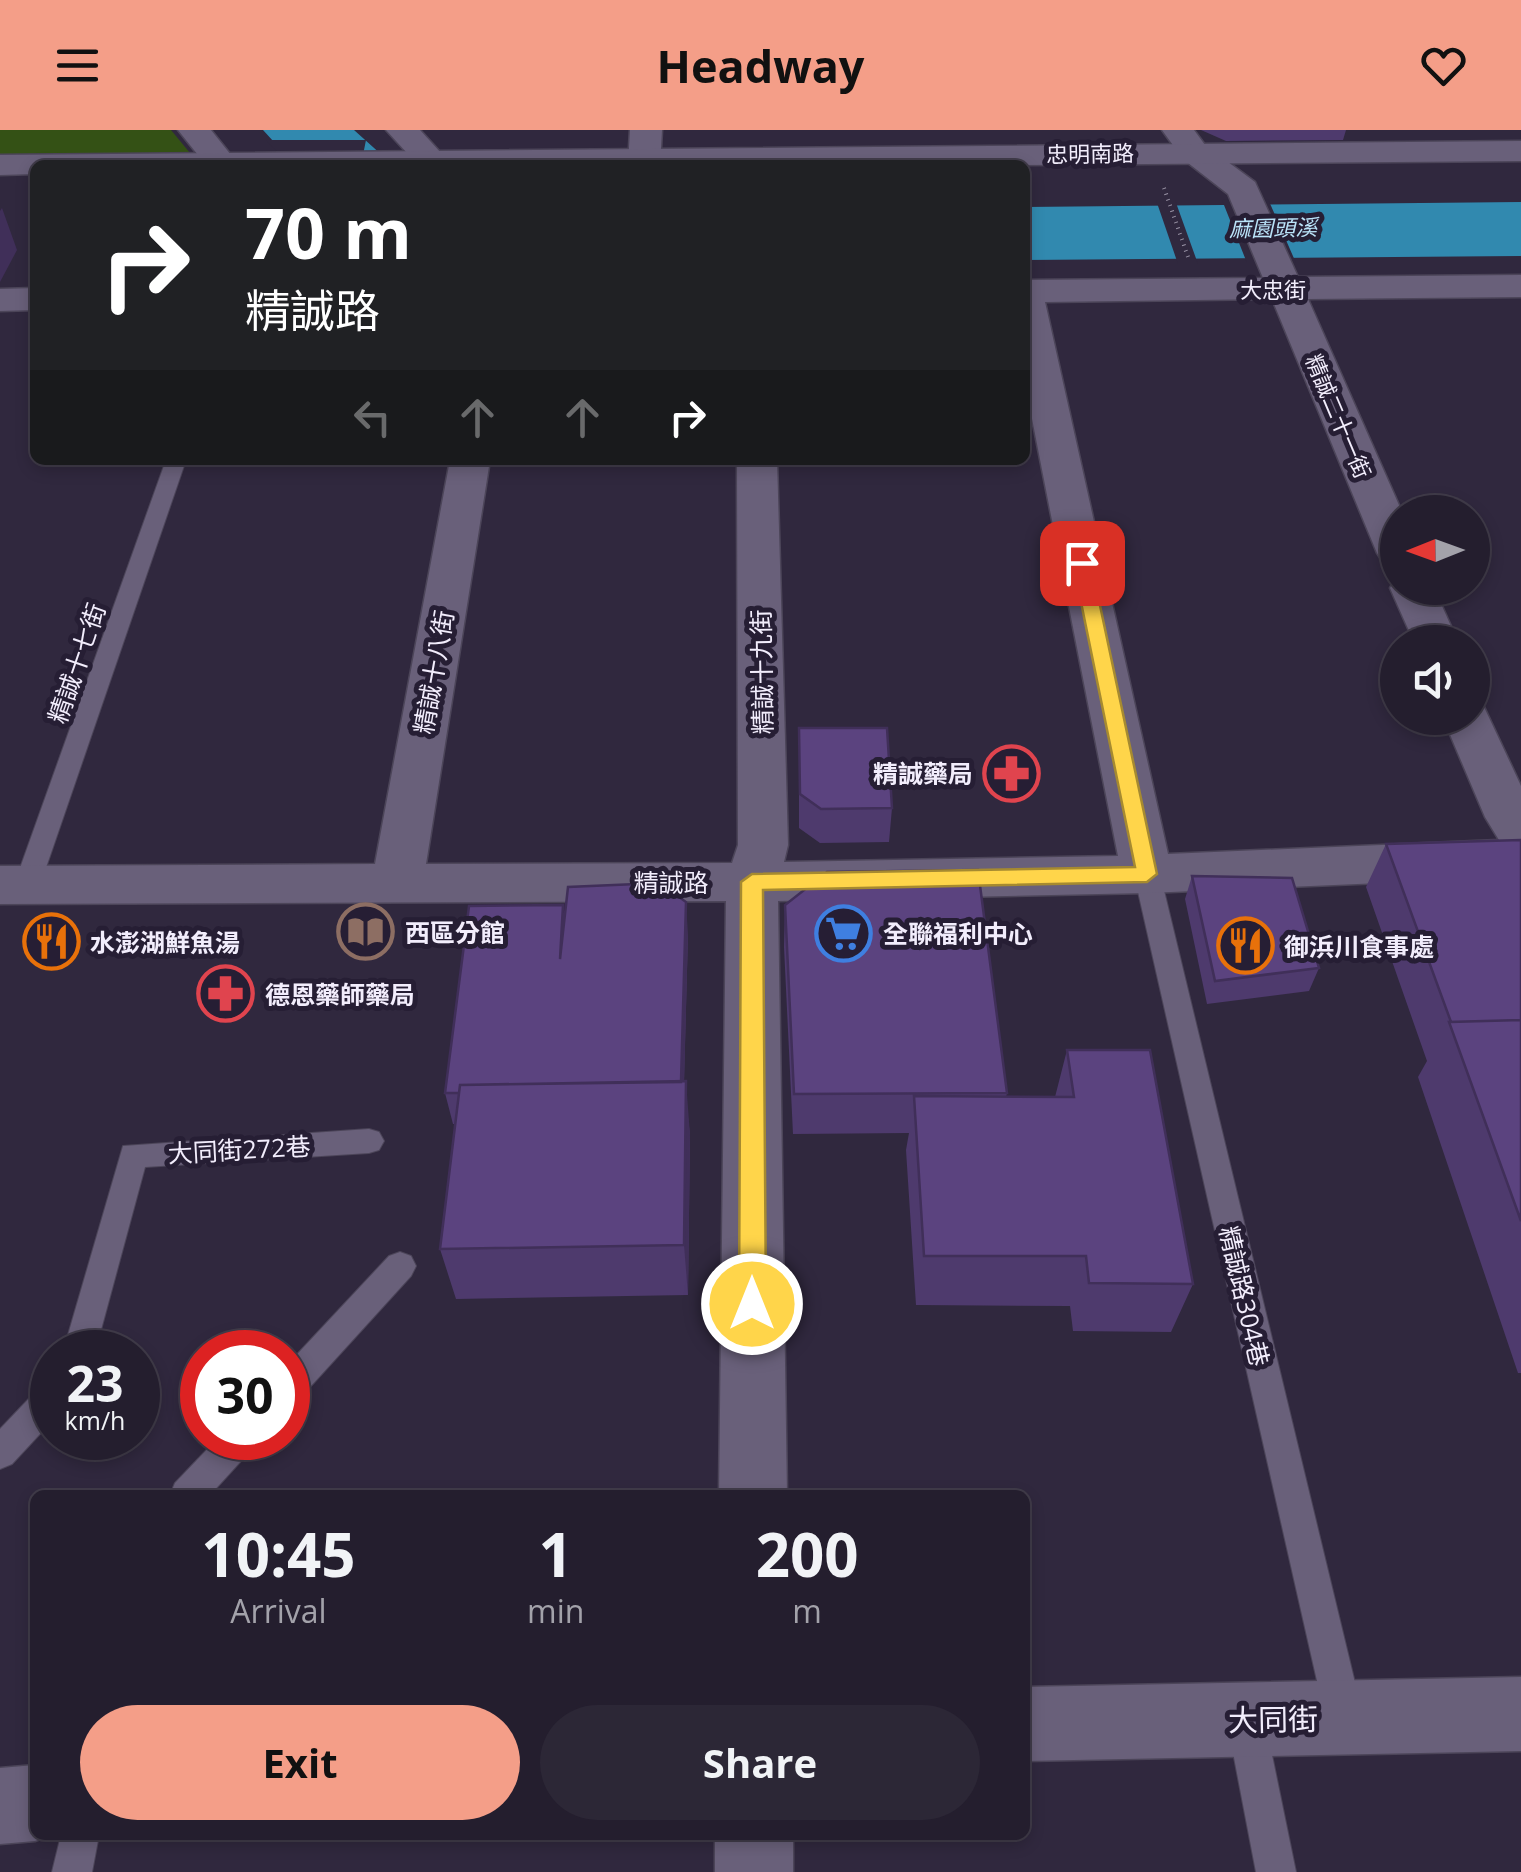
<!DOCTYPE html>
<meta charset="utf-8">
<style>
:root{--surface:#241e2e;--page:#2c2736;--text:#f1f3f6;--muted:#a3a2aa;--line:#413c4a;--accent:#f49e88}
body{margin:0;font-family:"Open Sans","Noto Sans TC",sans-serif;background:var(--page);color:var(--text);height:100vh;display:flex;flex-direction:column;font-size:38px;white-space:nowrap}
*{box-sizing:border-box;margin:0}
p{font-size:32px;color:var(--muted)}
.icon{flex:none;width:55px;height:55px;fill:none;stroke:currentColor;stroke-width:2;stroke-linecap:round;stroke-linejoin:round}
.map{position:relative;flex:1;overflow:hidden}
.drawer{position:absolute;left:30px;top:1360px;width:1000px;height:350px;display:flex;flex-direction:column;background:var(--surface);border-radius:15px;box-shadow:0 5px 15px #0003,0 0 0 2px var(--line)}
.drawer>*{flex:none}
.guide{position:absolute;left:30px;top:30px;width:1000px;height:305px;border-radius:15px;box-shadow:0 5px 15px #0003,0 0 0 2px var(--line);background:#202124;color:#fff;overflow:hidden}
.needle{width:65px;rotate:269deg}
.tools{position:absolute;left:1380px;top:365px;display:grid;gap:20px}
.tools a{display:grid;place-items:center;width:110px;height:110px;border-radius:50%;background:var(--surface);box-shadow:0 5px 15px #0003,0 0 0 2px var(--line);font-size:50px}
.speed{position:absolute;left:30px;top:1200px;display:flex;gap:20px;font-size:50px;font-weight:700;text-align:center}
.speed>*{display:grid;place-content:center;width:130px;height:130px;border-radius:50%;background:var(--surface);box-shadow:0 5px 15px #0003,0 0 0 2px var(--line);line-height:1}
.speed small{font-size:25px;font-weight:400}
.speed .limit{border:15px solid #d22;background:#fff;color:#111}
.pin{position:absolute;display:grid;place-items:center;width:85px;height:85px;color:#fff;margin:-42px;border-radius:20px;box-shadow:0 5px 15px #0006}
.me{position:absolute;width:110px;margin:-55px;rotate:0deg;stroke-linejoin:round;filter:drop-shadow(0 0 8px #0008)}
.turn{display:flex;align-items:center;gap:35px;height:210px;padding:0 50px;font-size:45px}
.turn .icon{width:130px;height:130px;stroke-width:2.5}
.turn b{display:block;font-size:70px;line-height:85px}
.lanes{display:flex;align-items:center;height:95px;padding:0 50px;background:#0003;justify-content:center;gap:50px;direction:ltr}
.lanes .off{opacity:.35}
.eta{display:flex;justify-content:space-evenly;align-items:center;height:170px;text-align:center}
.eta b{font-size:60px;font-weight:700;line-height:70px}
.action{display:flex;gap:20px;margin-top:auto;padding:20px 50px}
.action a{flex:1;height:115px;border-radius:60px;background:var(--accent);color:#111;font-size:40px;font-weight:700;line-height:115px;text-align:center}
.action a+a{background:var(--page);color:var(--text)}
header{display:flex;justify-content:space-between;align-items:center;height:130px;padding:0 50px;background:var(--accent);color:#111;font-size:45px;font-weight:700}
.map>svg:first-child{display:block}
.green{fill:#345115}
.water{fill:#3189af}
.pier{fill:#30283e}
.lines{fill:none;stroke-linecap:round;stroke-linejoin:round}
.service-casing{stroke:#4c4559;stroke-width:2}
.minor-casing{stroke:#4c4559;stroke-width:3}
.secondary-casing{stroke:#4c4559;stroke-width:3}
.path{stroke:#9a94a6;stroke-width:4;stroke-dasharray:1 5;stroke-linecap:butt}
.service{fill:#69607a;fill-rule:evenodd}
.minor{fill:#69607a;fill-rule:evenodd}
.secondary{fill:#69607a;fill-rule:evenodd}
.wall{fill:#4e3a6d}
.shaded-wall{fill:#402f59}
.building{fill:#5b437f;stroke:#402f59;stroke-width:2.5}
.route{fill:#ffd54a;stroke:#a68a30;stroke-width:2.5}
.labels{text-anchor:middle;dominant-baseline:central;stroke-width:10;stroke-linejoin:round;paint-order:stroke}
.far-street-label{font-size:22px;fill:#f2edfc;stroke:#261e34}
.far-water-label{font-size:22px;font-style:italic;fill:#bae3f9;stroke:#261e34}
.street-label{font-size:25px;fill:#f2edfc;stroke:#261e34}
.poi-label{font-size:25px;font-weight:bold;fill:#f2edfc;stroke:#261e34;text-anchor:start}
.near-street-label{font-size:30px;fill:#f2edfc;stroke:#261e34}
</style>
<header><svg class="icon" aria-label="menu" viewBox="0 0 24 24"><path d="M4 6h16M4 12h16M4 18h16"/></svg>Headway<svg class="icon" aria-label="heart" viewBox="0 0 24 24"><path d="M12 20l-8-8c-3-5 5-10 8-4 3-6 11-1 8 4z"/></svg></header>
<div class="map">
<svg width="1521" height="1742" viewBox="0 0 1521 1742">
<rect width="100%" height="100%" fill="#30283e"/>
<path class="green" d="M0 0H171L190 23 0 24Z"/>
<path class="water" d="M263 0H354L393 35H295Z
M1521 72V126L1025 130V77Z"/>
<path class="pier" d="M266 10H366L361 35H289Z
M1268 69 1296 133H1247L1222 70Z
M1156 70H1175L1198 134H1178Z"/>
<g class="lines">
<defs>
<path id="service" d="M166 330H186L40 755 36 762H18L14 755Z
M1147 734 1156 737 1160 744 1363 1586 1357 1599 1344 1605 1331 1599 1325 1586 1134 744 1138 737Z
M369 999 379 1002 384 1011 379 1020 369 1023 145 1037 95 1222H63L123 1016Z
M400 1122 411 1126 416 1136 411 1146 300 1268 288 1272V1234L389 1126Z
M52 1253V1291L12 1334 0 1339V1299L40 1257Z
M218 1308H257L252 1319 210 1365H170L175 1353Z
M1246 1572 1259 1578 1265 1591 1296 1742H1256L1227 1591 1233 1578Z
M61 1705H99L92 1742H52Z"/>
<path id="minor" d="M178 0H211L239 35H206Z
M386 0H420L452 35H418Z
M630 0H662L660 35H628Z
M1162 0H1194L1205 15 1255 52 1298 147 1521 145V167L1308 169 1402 382H1398V436L1383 432 1377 423 1272 169 1045 172 1168 724 1499 710 1485 687 1443 588H1472V573L1484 577 1521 656V747L1147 763 778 771 787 1365H719L726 771 0 774V736L375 734 450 330H490L426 734 732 733 738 715 737 330H777L788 715 784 732 1118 726 1025 253V150L1263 148 1228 64 1183 29Z
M35 158V180L0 181V159Z
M1396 448 1398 458H1434L1458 512H1414L1390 458Z
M1521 1547V1621L1025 1631V1557Z
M35 1635V1705H50L35 1711 0 1714V1638Z
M715 1705H793V1742H715Z"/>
<path id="secondary" d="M1521 11V31L1025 35H35V44L0 45V25Z"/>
</defs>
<use href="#service" class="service-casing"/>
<use href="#minor" class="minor-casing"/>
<use href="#secondary" class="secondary-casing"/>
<path class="path" d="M1164 58 1188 127"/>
<use href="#service" class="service"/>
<use href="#minor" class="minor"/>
<use href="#secondary" class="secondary"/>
</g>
<path class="wall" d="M1201 0H1346L1343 10 1226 11Z
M799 598 892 678 889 712 820 713 799 698Z
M1521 710V1243H1518L1418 947 1427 931 1366 757 1386 714Z
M1192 746 1319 838 1309 861 1207 874 1185 769Z
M785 775 1007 963 1006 967H1055L1067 920 1193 1154 1171 1202 1073 1201 1070 1176 916 1175 906 1020 909 1003 793 1004 784 817Z
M565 787 688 805 684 951 690 1005 688 1165 456 1169 440 1119 455 994H453L445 963Z"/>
<path class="shaded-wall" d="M2 78 17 120 0 152V81Z
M686 772 688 805 683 993 681 962Z
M686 951 690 1005 688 1165 684 1115Z"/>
<path class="building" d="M799 598H887L892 678 821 679 800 664Z
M1521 710V890L1451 892 1386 714Z
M978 740 1007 963 794 964 785 775 827 742Z
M1192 746 1292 748 1319 838 1215 851Z
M660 753 686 772 681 952 460 955 459 963H445L469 776 563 775 560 829 568 757Z
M1521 890V1091L1449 892Z
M1067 920H1150L1193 1154 1089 1153 1086 1126H924L914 966 1074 967Z
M686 951 684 1115 440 1119 460 955Z"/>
<path class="route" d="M1082 427 1091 433 1157 744 1147 752 763 760 766 1174 762 1182 752 1185 743 1182 739 1174 741 752 752 744 1135 737 1073 433Z"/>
<defs>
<symbol id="pharmacy-ring" viewBox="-11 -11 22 22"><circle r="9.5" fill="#261e34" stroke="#e0444e" stroke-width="1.5"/><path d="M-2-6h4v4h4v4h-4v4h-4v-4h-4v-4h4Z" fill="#e0444e"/></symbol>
<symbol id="library-ring" viewBox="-11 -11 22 22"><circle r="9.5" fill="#261e34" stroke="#8d6e63" stroke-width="1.5"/><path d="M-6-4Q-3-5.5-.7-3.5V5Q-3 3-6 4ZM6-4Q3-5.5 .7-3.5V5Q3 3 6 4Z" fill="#8d6e63"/></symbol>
<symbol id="supermarket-ring" viewBox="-11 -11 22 22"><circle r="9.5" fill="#261e34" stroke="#3f7fe0" stroke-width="1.5"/><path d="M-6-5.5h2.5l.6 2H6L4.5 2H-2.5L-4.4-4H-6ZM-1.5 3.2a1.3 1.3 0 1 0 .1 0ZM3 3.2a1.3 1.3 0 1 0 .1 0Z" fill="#3f7fe0"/></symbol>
<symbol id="restaurant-ring" viewBox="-11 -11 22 22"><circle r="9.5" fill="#261e34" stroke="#e8710a" stroke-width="1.5"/><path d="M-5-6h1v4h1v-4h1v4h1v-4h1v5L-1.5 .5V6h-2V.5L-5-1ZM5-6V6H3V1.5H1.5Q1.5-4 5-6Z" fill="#e8710a"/></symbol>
</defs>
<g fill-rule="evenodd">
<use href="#pharmacy-ring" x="980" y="612" width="63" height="63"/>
<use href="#library-ring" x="334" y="770" width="63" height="63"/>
<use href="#supermarket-ring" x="812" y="772" width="63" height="63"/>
<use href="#restaurant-ring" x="20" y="780" width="63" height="63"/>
<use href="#restaurant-ring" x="1214" y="784" width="63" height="63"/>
<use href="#pharmacy-ring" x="194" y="832" width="63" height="63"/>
</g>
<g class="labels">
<g class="far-street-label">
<text transform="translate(1090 23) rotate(-1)">忠明南路</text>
<text x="1273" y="159">大忠街</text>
<text transform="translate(1339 286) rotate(67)">精誠二十一街</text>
</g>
<g class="far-water-label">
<text transform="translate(1273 97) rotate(-1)">麻園頭溪</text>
</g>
<g class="street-label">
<text transform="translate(76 533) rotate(-71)">精誠十七街</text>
<text transform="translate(433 542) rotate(-80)">精誠十八街</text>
<text transform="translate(761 542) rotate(-91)">精誠十九街</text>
<text x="671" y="752">精誠路</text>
<text transform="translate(239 1019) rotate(-3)">大同街272巷</text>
<text transform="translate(1245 1166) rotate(77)">精誠路304巷</text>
</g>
<g class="poi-label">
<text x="973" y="643" text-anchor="end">精誠藥局</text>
<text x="405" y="802">西區分館</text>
<text x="883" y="803">全聯福利中心</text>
<text x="90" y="812">水澎湖鮮魚湯</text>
<text x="1284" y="816">御浜川食事處</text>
<text x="265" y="864">德恩藥師藥局</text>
</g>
<g class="near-street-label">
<text transform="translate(1273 1589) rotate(-1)">大同街</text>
</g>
</g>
</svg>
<div class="tools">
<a><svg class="needle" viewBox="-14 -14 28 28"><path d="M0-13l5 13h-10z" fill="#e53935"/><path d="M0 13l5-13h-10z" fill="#a3a2aa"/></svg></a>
<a><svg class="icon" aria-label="sound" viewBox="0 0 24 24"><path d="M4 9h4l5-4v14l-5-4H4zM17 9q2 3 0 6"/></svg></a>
</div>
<div class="speed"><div>23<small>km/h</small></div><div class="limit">30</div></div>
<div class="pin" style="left:1082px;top:433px;background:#d93025"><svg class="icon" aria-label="arrive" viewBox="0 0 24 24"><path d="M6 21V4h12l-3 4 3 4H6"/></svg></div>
<svg class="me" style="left:752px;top:1174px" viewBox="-20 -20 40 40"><circle r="17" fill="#ffd54a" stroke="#fff" stroke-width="3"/><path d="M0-11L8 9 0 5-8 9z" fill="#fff"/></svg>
<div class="guide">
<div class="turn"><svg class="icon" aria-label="right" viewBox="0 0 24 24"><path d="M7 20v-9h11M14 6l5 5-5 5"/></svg><div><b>70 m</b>精誠路</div></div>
<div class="lanes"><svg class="icon off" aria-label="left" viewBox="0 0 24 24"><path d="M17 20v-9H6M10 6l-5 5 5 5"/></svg><svg class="icon off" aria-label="ahead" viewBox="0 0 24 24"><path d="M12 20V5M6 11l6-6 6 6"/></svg><svg class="icon off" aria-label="ahead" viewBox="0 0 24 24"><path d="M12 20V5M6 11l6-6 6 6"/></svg><svg class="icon" aria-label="right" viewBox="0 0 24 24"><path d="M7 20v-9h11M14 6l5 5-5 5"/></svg></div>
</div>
<section class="drawer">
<div class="eta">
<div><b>10:45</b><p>Arrival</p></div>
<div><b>1</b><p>min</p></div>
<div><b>200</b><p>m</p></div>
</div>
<div class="action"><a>Exit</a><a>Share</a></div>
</section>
</div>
